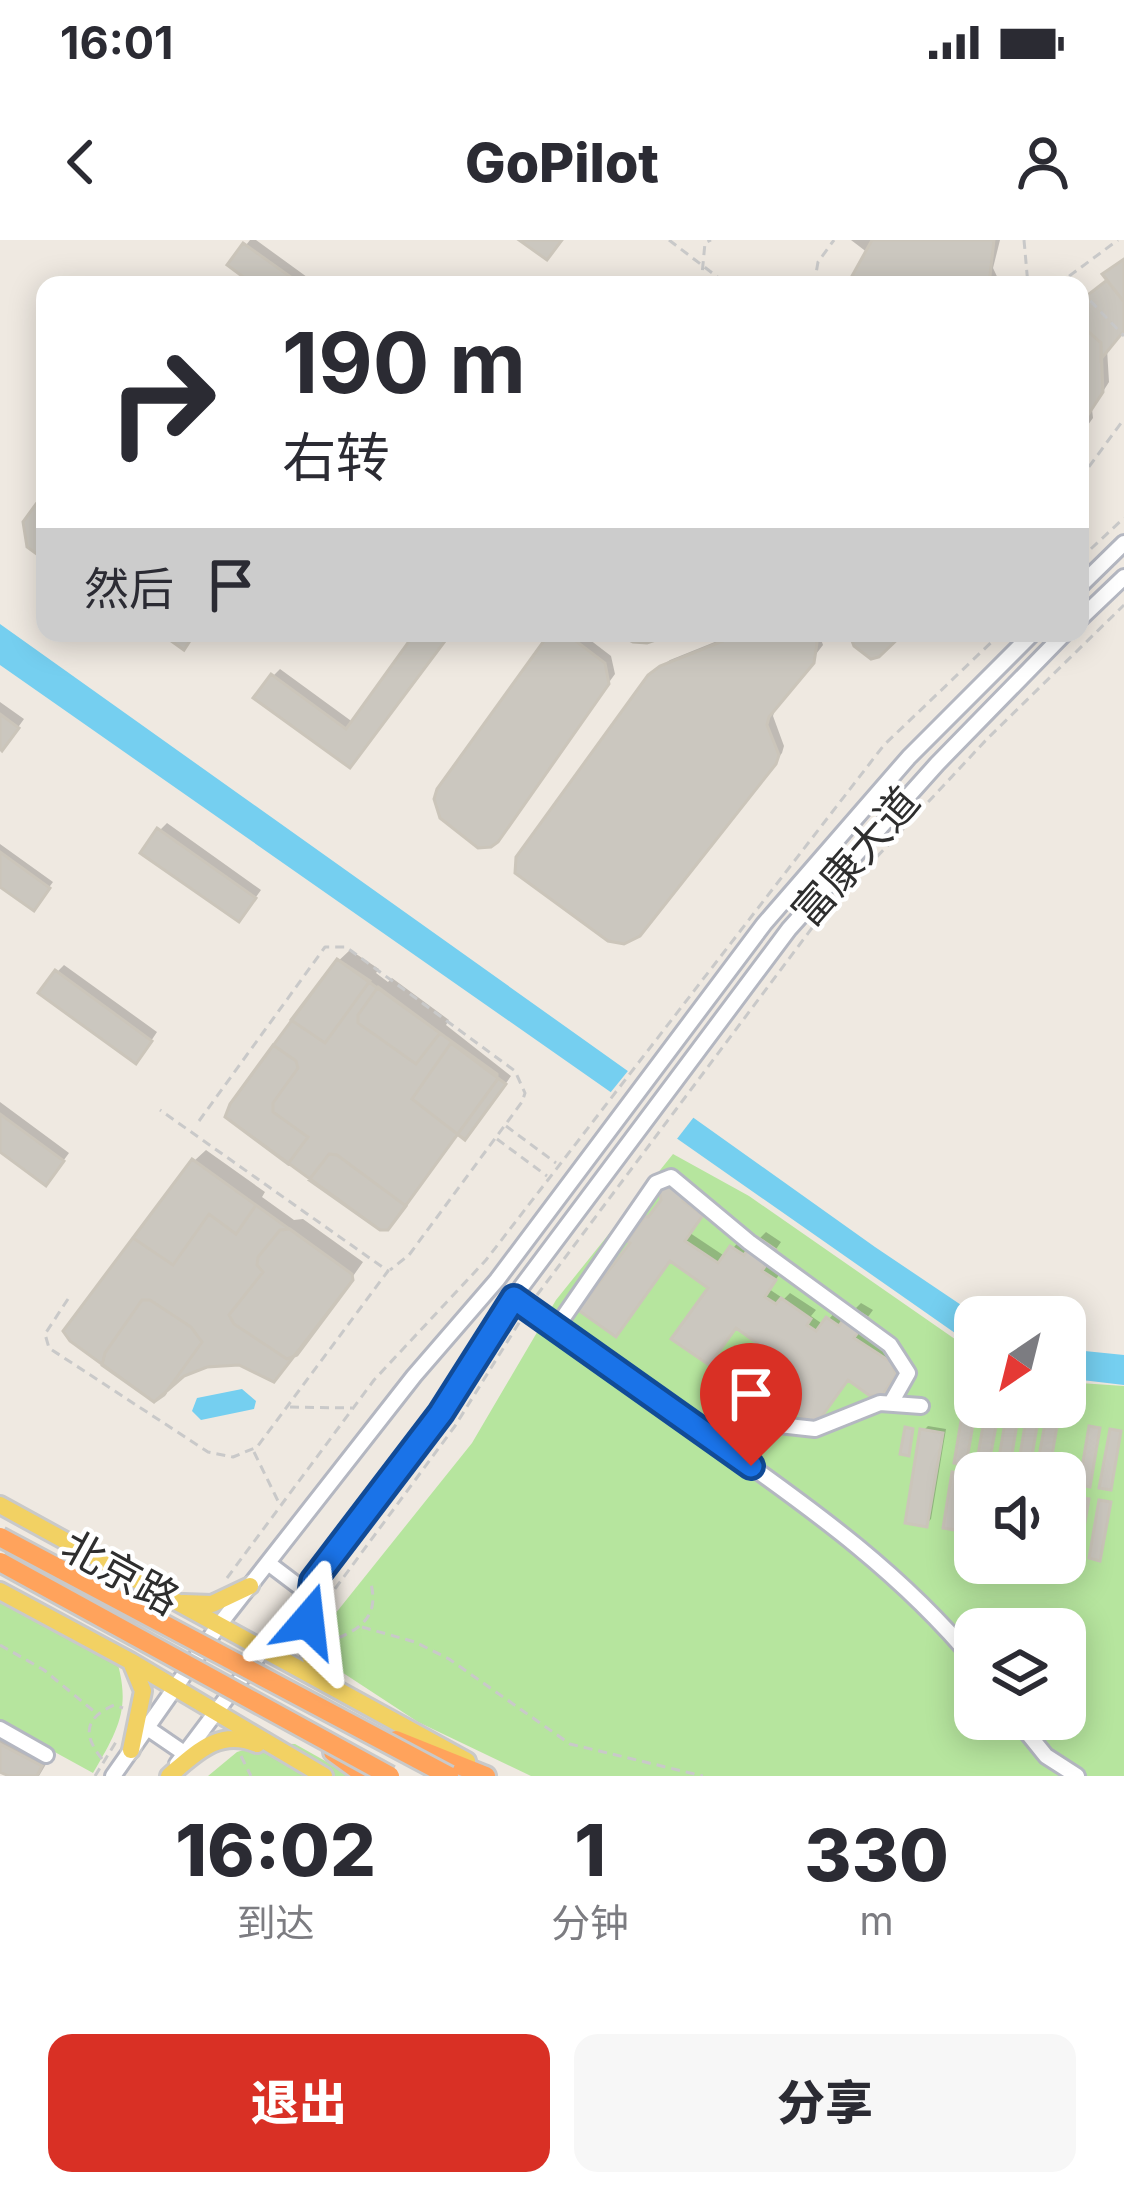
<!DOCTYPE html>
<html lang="zh">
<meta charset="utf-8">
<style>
:root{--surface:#fff;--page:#f7f7f7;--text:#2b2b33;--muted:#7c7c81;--accent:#d93025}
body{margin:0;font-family:Inter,"Noto Sans SC",sans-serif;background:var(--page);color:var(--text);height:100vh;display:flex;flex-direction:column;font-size:45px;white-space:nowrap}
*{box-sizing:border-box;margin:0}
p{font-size:39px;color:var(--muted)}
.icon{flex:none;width:66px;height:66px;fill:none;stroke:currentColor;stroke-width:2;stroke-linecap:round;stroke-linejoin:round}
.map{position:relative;height:1536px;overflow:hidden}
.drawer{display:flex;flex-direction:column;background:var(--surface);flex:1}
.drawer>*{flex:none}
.banner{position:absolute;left:36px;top:36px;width:1053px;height:366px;border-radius:24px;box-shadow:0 6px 30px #0003;background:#fff;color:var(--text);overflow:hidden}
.needle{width:78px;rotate:215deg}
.buttons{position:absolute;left:954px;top:1056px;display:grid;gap:24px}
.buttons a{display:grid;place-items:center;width:132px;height:132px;border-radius:24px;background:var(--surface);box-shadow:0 6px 30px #0003;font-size:60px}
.pin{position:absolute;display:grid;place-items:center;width:102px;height:102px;color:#fff;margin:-123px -51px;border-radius:50% 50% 50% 0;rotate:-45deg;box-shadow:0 0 12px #0007}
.pin .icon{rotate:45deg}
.me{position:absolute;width:132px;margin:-66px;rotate:17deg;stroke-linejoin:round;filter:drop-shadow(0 0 9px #0008)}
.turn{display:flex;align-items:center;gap:42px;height:252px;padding:0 48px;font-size:54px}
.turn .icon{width:156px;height:156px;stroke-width:2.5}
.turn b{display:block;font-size:84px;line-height:102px}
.then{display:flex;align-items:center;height:114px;padding:0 48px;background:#0003;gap:24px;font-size:45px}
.eta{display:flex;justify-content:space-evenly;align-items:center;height:204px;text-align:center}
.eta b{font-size:72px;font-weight:800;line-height:84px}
.primary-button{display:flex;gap:24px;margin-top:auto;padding:24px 48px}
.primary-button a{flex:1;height:138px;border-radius:24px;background:var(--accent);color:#fff;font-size:48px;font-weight:800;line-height:138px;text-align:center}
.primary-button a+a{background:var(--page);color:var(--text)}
.status{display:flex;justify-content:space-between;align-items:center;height:84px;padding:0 60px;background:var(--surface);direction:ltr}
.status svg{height:33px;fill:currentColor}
header{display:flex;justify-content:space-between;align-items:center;height:156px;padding:0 48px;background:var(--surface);font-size:54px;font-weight:800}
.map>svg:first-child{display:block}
.green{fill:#b6e59e;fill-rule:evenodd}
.water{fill:#75cff0}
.pier{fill:#efe9e1}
.shadow{fill:#0003}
.building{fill:#cbc7bf;stroke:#cbc5ba;stroke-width:3}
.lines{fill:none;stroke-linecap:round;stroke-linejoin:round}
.minor-casing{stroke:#b4b7c1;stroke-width:20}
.major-casing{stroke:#c9c9c9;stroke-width:22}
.highway-casing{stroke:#c9c9c9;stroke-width:24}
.path{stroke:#c9c9c9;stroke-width:3;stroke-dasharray:9 6;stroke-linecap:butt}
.minor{stroke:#fff;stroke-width:14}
.major{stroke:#f2d163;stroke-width:16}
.highway{stroke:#ffa35c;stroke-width:18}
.highway-bridge-casing{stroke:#c9c9c9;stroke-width:24;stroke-linecap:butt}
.highway-bridge{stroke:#ffa35c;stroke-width:18}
.route-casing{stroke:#114b97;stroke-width:30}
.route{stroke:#1a73e8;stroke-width:21}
.labels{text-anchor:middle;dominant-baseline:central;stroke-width:9;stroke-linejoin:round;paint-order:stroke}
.street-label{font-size:42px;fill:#2e2e2e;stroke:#fff}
</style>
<div class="status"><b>16:01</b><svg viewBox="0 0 49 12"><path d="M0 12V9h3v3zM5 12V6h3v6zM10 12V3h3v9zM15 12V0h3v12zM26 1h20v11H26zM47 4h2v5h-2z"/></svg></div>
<header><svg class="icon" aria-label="back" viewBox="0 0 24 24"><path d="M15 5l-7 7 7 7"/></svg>GoPilot<svg class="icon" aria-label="person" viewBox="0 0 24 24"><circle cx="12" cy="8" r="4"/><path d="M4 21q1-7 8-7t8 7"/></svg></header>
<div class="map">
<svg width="1124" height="1536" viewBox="0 0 1124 1536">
<rect width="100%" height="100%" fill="#efe9e1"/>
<path class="green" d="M673 914 749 956 975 1113V1167H1065V1142L1124 1146V1536H531L418 1482 331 1425 326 1411 327 1384 472 1203 556 1060ZM975 1233H1065V1323H975ZM975 1389H1065V1479H975Z
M0 1346 112 1405C132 1463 123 1482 93 1533L0 1482Z
M265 1503 295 1504 352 1536H208L237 1512Z"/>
<path class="water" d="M0 384 875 1007 979 1077H975V1107L0 425Z
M1065 1109 1124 1115V1145L1065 1138Z
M242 1149 256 1161 254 1169 201 1180 192 1171 197 1158Z"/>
<path class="pier" d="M632 826 697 873 673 904 606 858Z"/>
<path class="shadow" d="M250 0H256L318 45H260L231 24Z
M851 0H1000L993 28 1001 45H852L868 13Z
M1124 20V88L1107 109 1109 142 1092 169 1093 178 1080 196V67L1111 40Z
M419 393H449L357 517 273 436 280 429 354 483Z
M556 393H581L611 416 615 434 498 596 548 400Z
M737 393H819L823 405 776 466 773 476 784 506 782 513 646 685 659 428 670 420Z
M0 462 24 479 9 500 0 506Z
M167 583 261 650 246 671 160 590Z
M0 604 53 642 38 662 0 643Z
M350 710 379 729 376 733 388 742 392 738 449 780 446 785 511 836 476 886 465 896 458 891 387 987 334 725Z
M64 725 157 792 143 813 57 732Z
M0 862 69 913 53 935 0 908Z
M206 910 265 952 262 957 294 980 303 979 363 1022 308 1100 194 921Z
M678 935 690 943 689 954 708 967 690 993 726 1017 739 1001 759 999 766 992 781 1002 767 1022 781 1032 769 1049 784 1059 790 1053 816 1070 811 1076 824 1085 835 1072 854 1070 861 1063 873 1070 859 1089 897 1115 901 1126 890 1143 849 1137 671 1018 634 1003Z
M928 1186 946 1189 931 1279 926 1284 923 1191Z
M1065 1248 1074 1250 1065 1299Z
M0 1488 52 1514 39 1536H15L0 1528Z"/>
<path class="building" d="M519 0H562L547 20Z
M872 0H994L989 45H847Z
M243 3 302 45H254L227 25Z
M1124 19V62L1102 34Z
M1107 40 1124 62V91L1101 119V103L1080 84V61Z
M1080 84 1101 103 1103 152 1080 187Z
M36 264 45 270V320L27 307 23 282Z
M160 393H195L184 410Z
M415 393H451L350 528 253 458 271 434 346 489Z
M615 393H676L647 403 633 402Z
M743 393H812L817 403 814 423 769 477 767 485 779 515 776 524 640 696 624 704 608 701 515 633 516 617 648 435 660 426Z
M849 393H904L879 417 871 419 854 406Z
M553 395H568L605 423 609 444 498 602 491 607 478 608 440 578 434 559 437 549 546 398Z
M0 474 19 488 2 511 0 509Z
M157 588 256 658 239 682 140 613Z
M0 612 50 648 34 671 0 647Z
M337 719 497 834V840L388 990H380L225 877 230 864Z
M337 719 370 741 325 803 291 780Z
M55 730 152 801 136 824 38 753Z
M378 747 440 793 416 824 358 783V775Z
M451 803 506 844 465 900 412 859Z
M273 805 296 821 298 828 273 863V872L308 897 288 924 225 877 230 864Z
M0 874 64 921 46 946 0 912Z
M329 914 337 915 406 966 388 990H380L309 940Z
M192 919 352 1034 353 1040 274 1142 239 1125 207 1127 184 1136 154 1162 70 1101 63 1091Z
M192 919 256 965 236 994 209 974 173 1025 133 998Z
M669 941 684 950 683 961 703 975 685 1001 718 1023 730 1006 744 1015 757 997 776 1010 762 1031 776 1040 765 1057 776 1064 781 1058 811 1079 807 1085 816 1091 826 1077 839 1086 852 1068 868 1078 854 1098 891 1122 896 1135 883 1154 870 1156 848 1140 815 1186 774 1157 793 1129 736 1088 709 1125 671 1099 708 1048 670 1021 616 1097 578 1070 630 1003 627 1001 645 976 648 977 661 960 659 949Z
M290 989 352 1034 353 1040 297 1115 287 1119 234 1084 229 1075 263 1032 257 1025 258 1017 280 990Z
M142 1060H150L191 1087 202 1102 164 1155 154 1162 102 1125 105 1113Z
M964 1163 976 1167 966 1225 954 1223Z
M986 1168 999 1170 988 1229 976 1227Z
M1007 1170 1019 1172 1009 1232 997 1230Z
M1027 1173 1039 1175 1029 1233H1017Z
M1045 1183 1057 1186 1049 1233H1036Z
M1089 1186 1100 1188 1090 1247 1079 1245Z
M905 1187 913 1189 909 1216 900 1214Z
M920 1189 943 1193 927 1287 905 1283Z
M1110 1189 1121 1191 1111 1250 1099 1248Z
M952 1232 965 1234 955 1290 943 1288Z
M973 1235 975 1236V1297L963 1295Z
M1078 1257 1089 1259 1079 1317 1068 1315Z
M1099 1260 1111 1262 1100 1321 1089 1318Z
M0 1504 42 1526 37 1536H9L0 1532Z"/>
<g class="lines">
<defs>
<path id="minor" d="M1080 346 1124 303
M1080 379 1124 337
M514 1058C584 1108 654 1158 724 1207 816 1272 903 1335 975 1422
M556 1088 656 943 671 937 749 1002 890 1105 908 1133 891 1163
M779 1185 815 1189 880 1163 921 1166
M268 1323 305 1351
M1016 1479 1046 1516 1077 1536
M146 1487 184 1513
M0 1489 46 1515
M177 1524 441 1173 522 1046 789 689 937 524 1065 393
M113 1536 219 1385 414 1136 497 1040 764 684 909 517 1033 393"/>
<path id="major" d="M0 1265 467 1521
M313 1341C309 1374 299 1411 322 1439
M0 1351 130 1421 324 1536
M183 1363 212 1364 250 1346
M131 1422 143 1451 131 1510
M169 1536C196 1513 219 1488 257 1504"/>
<path id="highway" d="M396 1500 486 1536
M333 1512 366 1536"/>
</defs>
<use href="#minor" class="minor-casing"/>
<use href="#major" class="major-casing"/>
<use href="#highway" class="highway-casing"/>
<path class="path" d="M669 0 728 45
M1024 0 1028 45
M701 45 705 3 711 0
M814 45 818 22 834 0
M1057 45 1118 0
M1080 50 1124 96
M1080 239 1124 179
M1080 319 1124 278
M199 881 325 707H346L515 831 525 853 522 862 409 1015 390 1030
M506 886 556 923
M497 899 547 936
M537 1055 818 680 987 499 1124 365
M68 1059 45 1094 49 1108 208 1212 233 1217 257 1207 388 1031 160 870
M290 1167 352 1168
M254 1212 279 1263
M227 1338 374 1140 486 1020 884 505 1001 393
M326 1361 455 1186 522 1078
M362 1387 415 1402 449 1419 570 1504 703 1536
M324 1394 338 1398C367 1386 379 1371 370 1340
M0 1405 44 1430 96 1473
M241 1516 251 1536
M102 1519C82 1494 85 1478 114 1465L123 1468
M95 1536 116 1502"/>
<use href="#minor" class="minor"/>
<use href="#major" class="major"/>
<use href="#highway" class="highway"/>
<defs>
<path id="highway-bridge" d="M0 1297 449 1536
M0 1322 390 1536"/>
</defs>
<use href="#highway-bridge" class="highway-bridge-casing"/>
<use href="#highway-bridge" class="highway-bridge"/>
</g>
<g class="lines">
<defs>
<path id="route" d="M308 1381 313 1341 441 1173 514 1058 751 1226"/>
</defs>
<use href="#route" class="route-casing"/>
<use href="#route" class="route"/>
</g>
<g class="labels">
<g class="street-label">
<text transform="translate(855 616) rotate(-49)">富康大道</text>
<text transform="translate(121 1332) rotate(29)">北京路</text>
</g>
</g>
</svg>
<div class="buttons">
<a><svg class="needle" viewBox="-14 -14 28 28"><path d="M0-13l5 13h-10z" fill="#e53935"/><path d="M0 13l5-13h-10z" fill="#7c7c81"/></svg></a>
<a><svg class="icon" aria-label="sound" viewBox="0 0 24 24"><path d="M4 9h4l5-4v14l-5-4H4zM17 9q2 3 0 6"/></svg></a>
<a><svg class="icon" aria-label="layers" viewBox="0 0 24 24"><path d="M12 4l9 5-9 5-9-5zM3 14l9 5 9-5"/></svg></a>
</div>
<div class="pin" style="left:751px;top:1226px;background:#d93025"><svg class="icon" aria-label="arrive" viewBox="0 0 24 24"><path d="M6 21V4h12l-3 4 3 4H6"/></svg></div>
<svg class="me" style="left:308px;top:1381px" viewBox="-20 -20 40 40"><path d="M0-17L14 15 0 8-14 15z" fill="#1a73e8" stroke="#fff" stroke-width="4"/></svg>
<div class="banner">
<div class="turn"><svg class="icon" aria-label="right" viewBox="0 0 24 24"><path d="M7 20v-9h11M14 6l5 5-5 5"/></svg><div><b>190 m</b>右转</div></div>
<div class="then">然后<svg class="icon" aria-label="arrive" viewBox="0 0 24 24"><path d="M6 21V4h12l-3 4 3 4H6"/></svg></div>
</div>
</div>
<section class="drawer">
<div class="eta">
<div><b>16:02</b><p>到达</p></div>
<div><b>1</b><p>分钟</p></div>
<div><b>330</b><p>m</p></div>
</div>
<div class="primary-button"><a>退出</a><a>分享</a></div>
</section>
